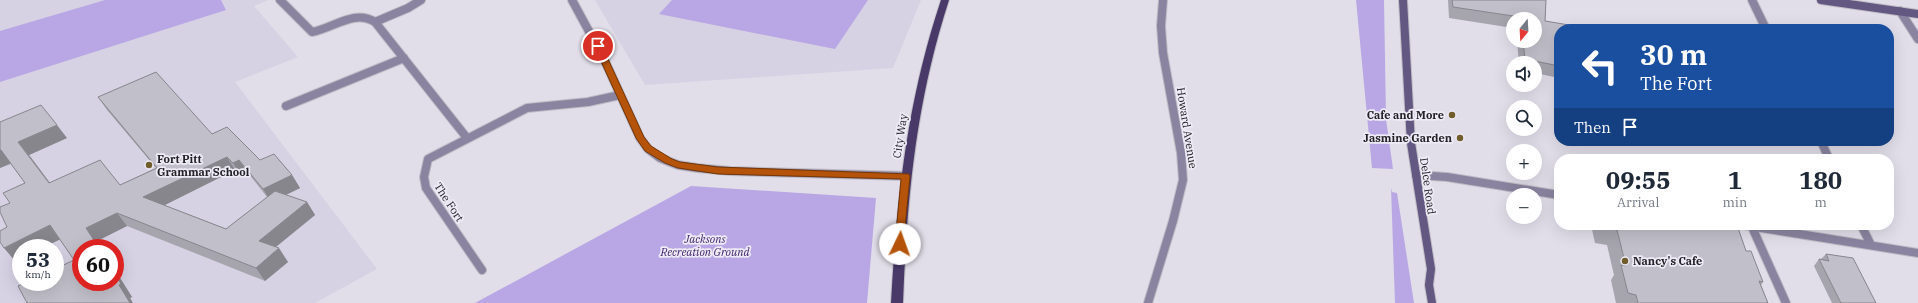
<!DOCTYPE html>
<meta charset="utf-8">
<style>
:root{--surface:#fff;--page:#f6f6f7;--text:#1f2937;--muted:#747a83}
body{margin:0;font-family:"IBM Plex Serif",serif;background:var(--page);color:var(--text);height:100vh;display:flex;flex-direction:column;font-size:15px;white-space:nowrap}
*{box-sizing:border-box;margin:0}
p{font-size:13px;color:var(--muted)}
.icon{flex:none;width:22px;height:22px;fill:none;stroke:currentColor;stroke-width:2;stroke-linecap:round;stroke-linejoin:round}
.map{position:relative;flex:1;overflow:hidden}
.details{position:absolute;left:1554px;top:154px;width:340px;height:76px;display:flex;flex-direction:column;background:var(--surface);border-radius:16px;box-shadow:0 4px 16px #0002}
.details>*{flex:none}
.hud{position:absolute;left:1554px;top:24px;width:340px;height:122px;border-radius:16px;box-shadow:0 4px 16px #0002;background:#1a4fa0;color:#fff;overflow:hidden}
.needle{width:26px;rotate:198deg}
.buttons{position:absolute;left:1506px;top:12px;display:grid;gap:8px}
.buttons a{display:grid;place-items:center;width:36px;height:36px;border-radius:50%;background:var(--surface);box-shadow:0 4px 16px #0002;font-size:20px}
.speed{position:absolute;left:12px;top:239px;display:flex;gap:8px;font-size:20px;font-weight:700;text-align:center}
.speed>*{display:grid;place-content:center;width:52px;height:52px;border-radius:50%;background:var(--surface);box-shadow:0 4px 16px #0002;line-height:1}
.speed small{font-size:10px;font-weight:400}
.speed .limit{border:6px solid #d22;background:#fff;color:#111}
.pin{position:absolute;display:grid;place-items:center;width:34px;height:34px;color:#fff;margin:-17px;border:2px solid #fff;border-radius:50%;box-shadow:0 1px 4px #0007}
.me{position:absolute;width:44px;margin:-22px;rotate:3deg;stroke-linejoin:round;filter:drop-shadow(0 0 3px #0008)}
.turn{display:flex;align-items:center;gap:14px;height:84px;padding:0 20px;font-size:18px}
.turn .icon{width:52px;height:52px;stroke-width:2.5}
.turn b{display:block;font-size:28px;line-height:34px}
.then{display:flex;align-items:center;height:38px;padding:0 20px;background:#0003;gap:8px;font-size:15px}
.eta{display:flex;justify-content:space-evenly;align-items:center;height:68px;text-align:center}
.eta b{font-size:24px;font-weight:700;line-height:28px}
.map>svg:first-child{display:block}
.built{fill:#d6d2e4;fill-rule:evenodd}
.green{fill:#b8a7e4}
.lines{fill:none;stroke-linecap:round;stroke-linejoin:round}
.street-casing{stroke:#bfbcc6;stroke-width:10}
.secondary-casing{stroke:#bfbcc6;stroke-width:10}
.primary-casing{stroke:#bfbcc6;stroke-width:2}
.street{stroke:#8b84a0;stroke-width:8}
.secondary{stroke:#635881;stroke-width:8}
.primary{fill:#483969;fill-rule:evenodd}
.wall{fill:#a6a4ad;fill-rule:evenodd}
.shaded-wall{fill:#87868d}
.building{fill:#c1bfc9;stroke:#87868d}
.route{fill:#b45309;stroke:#753606}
.poi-dot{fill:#715c2b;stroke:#eeebf7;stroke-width:1.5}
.labels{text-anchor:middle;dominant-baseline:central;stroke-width:3.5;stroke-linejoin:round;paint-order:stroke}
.poi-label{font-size:11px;font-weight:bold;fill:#232226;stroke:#eeebf7;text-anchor:end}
.street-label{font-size:11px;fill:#232226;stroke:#eeebf7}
.park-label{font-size:11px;font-style:italic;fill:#3a1d68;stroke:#eeebf7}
</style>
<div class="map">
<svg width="1918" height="303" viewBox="0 0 1918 303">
<rect width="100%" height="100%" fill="#e1dee9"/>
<path class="built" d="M0 0H269L254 6 298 57 235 82 377 269 315 303H0ZM21 248H55V282H21ZM81 248H115V282H81Z
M595 0H921L893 68 645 85Z"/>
<path class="green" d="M105 0H221L226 10 0 82V31Z
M672 0H868L835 49 659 14Z
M1356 0H1384L1386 119 1393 169 1372 168Z
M691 186 876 198 867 303H475Z
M1391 188 1392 192 1397 193 1414 303H1395Z"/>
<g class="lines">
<defs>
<path id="street" d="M280 0 312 32C334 28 354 9 375 22
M421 0 408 8 375 22 467 138
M572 0 604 59 640 138 648 149 660 158 678 165 697 168 730 171 906 176
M1752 0 1766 29
M1900 11 1918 39
M286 106 404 58
M1821 141 1829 159
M1416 175 1447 177 1559 195
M1743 225 1918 253
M1861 225 1871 245
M1752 227 1786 303
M482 270 426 188 424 177 428 159 527 108 588 102 620 95
M1148 303 1173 221 1183 180 1181 153 1163 53 1161 26 1163 0"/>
<path id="secondary" d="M1403 0 1411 143 1431 269 1429 285 1432 303
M1821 0 1918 14"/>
<path id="primary" d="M941 0H949C916 102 907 196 903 303H891C897 196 907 102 941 0Z"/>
</defs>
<use href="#street" class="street-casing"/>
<use href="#secondary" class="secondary-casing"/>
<use href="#primary" class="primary-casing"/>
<use href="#street" class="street"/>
<use href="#secondary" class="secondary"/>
<use href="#primary" class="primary"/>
</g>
<path class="wall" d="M1448 0H1546L1545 21 1559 29V78L1535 73V63H1519L1517 41H1535V19H1513V28L1449 18Z
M98 97 212 134 260 160 292 175 300 188 286 195 307 202 315 215 276 247 288 262 265 281 127 226 97 241 101 248H81L115 282V270L132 297 130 298 133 303H27L74 260 60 239 15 261 7 227 10 203 25 183 11 164 0 168V122L67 138 29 155 50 183 120 185 156 168 107 110ZM235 170 241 176 248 173 267 197 226 229 164 205Z
M1591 225H1722L1746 251 1763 282 1761 285 1768 303H1616L1611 280 1614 275 1607 245 1595 243Z
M1826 254 1876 303H1832L1814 266 1819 259H1821Z"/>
<path class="shaded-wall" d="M57 125 67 138 29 155 60 196 18 142Z
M0 150H1L11 163 0 168Z
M227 157 235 170 153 211 143 197Z
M239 160 248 173 241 176 233 163Z
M292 175 300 188 271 202 263 189Z
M307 202 315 215 267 254 259 241Z
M117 213 127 226 97 241 101 248H99L86 228Z
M50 225 61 239 42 248H21V258L15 261 4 248Z
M279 248 288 262 265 281 256 268Z
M115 270 132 297 130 298 133 303H130L119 285 115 274Z"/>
<path class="building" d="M1452 0H1546L1545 21 1593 29H1559V66L1525 59 1523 41H1535V19H1520V17L1453 7Z
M156 72 212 134 227 127 260 160 274 154 292 175 263 189 239 160 233 163 227 157 143 197 226 229 275 191 307 202 259 241 279 248 256 268 117 213 86 228 99 248H81V282H115V274L121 284 119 285 130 303H27L18 286 27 282H55V269L74 260 50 225 4 248 0 242V231L7 227 0 212V207L10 203 3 193 25 183 1 150H0V122L41 105 57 125 18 142 49 183 100 160 120 185 157 168 98 97Z
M1603 225H1722L1738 228 1746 251H1751L1763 282 1759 281 1768 303H1638L1636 295 1628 293 1621 265 1626 266 1617 230 1604 227Z
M1826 254 1853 258 1876 303H1841L1819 259 1829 261Z"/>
<path class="route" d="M598 44 602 46 644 137 651 146 672 159 680 162 718 167 909 174 910 176 903 247 900 248 895 244 901 179 718 174 678 168 665 163 645 151 636 138 594 46Z"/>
<g class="poi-dot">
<circle cx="1452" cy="115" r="4"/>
<circle cx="1460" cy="138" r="4"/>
<circle cx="149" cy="165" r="4"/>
<circle cx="1625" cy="261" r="4"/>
</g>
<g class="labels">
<g class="poi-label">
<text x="1444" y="115">Cafe and More</text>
<text x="1452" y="138">Jasmine Garden</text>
<text x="157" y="159" text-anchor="start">Fort Pitt<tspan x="157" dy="13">Grammar School</tspan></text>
<text x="1633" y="261" text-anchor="start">Nancy's Cafe</text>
</g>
<g class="street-label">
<text transform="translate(1187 128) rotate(81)">Howard Avenue</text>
<text transform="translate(900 136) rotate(-81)">City Way</text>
<text transform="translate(1428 186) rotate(82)">Delce Road</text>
<text transform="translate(449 202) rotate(57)">The Fort</text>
</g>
<g class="park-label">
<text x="705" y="239">Jacksons<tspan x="705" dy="13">Recreation Ground</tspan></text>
</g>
</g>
</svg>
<div class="buttons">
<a><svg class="needle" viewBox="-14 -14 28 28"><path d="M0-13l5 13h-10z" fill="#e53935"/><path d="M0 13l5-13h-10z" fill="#747a83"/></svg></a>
<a><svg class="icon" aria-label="sound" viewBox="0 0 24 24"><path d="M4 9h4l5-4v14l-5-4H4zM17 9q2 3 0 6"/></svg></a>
<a><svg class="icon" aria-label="search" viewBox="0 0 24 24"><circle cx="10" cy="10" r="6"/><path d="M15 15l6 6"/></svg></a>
<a>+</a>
<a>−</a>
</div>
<div class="speed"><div>53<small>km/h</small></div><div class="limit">60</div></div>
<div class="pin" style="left:598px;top:46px;background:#d93025"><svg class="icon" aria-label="arrive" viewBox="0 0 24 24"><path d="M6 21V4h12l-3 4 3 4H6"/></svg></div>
<svg class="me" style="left:900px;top:244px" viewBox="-20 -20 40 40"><circle r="19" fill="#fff"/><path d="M0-13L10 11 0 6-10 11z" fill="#b45309"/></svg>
<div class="hud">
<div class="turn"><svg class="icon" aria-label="left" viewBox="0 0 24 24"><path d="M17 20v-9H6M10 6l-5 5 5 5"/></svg><div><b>30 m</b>The Fort</div></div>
<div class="then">Then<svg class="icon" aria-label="arrive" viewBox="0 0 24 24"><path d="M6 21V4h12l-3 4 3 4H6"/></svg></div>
</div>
<section class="details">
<div class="eta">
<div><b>09:55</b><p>Arrival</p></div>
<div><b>1</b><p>min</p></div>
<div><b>180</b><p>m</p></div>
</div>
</section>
</div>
